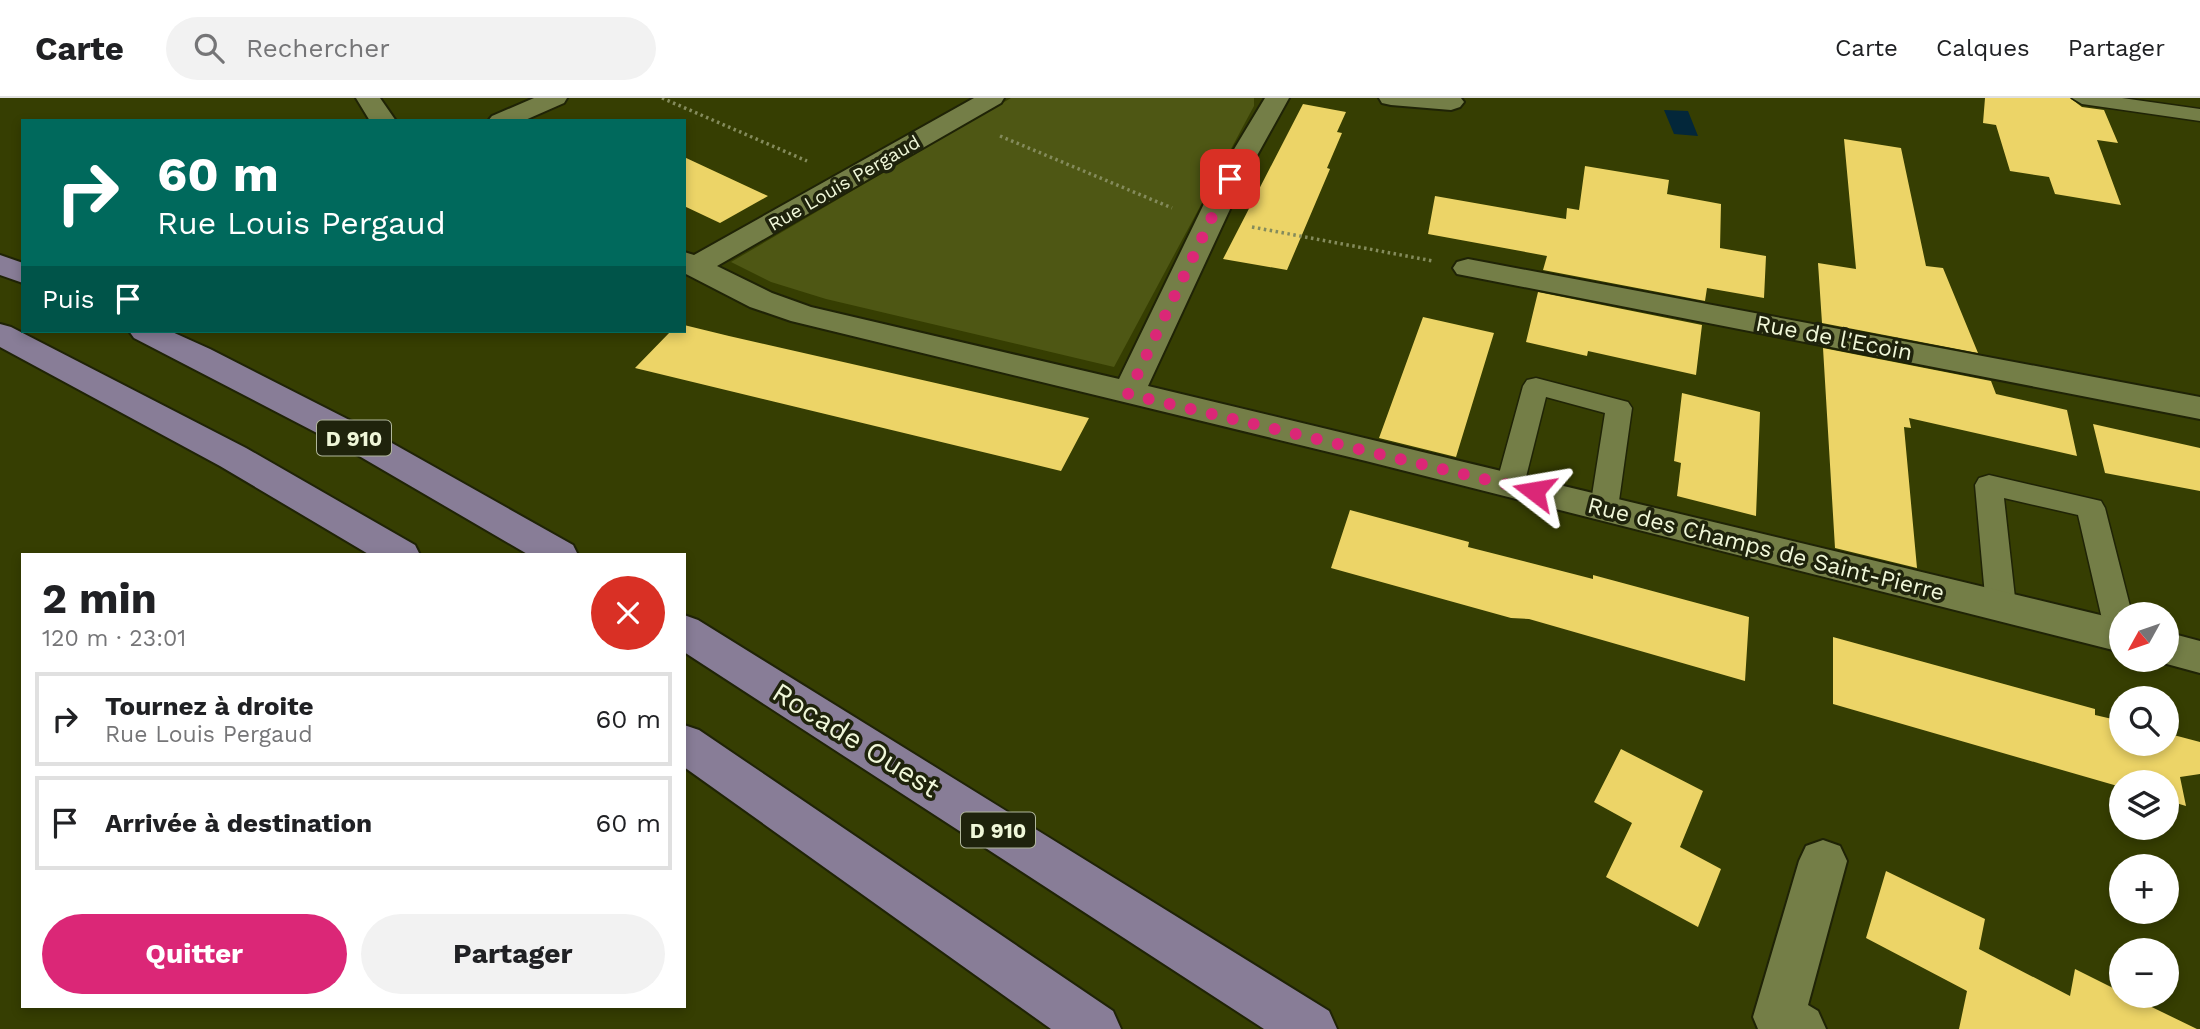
<!DOCTYPE html>
<html lang="fr">
<meta charset="utf-8">
<style>
:root{--surface:#fff;--page:#f2f2f2;--text:#202124;--muted:#757577;--line:#e0e0e0;--accent:#db2777}
body{margin:0;font-family:"Work Sans",sans-serif;background:var(--page);color:var(--text);height:100vh;display:flex;flex-direction:column;font-size:26px;white-space:nowrap}
*{box-sizing:border-box;margin:0}
p{font-size:23px;color:var(--muted)}
.icon{flex:none;width:38px;height:38px;fill:none;stroke:currentColor;stroke-width:2;stroke-linecap:round;stroke-linejoin:round}
.map{position:relative;flex:1;overflow:hidden}
.sheet{position:absolute;left:21px;top:455px;width:665px;height:455px;display:flex;flex-direction:column;background:var(--surface);border-radius:0px;box-shadow:0 4px 10px #0003}
.sheet>*{flex:none}
.banner{position:absolute;left:21px;top:21px;width:665px;height:214px;border-radius:0px;box-shadow:0 4px 10px #0003;background:#00695c;color:#fff;overflow:hidden}
.needle{width:46px;rotate:230deg}
.controls{position:absolute;left:2109px;top:504px;display:grid;gap:14px}
.controls a{display:grid;place-items:center;width:70px;height:70px;border-radius:50%;background:var(--surface);box-shadow:0 4px 10px #0003;font-size:35px}
.pin{position:absolute;display:grid;place-items:center;width:60px;height:60px;color:#fff;margin:-30px;border-radius:14px;box-shadow:0 4px 10px #0006}
.me{position:absolute;width:77px;margin:-38px;rotate:284deg;stroke-linejoin:round;filter:drop-shadow(0 0 5px #0008)}
.turn{display:flex;align-items:center;gap:24px;height:147px;padding:0 21px;font-size:32px}
.turn .icon{width:91px;height:91px;stroke-width:2.5}
.turn b{display:block;font-size:49px;line-height:60px}
.then{display:flex;align-items:center;height:66px;padding:0 21px;background:#0003;gap:14px;font-size:26px}
.round{display:grid;place-items:center;flex:none;width:74px;height:74px;border-radius:37px;background:var(--page)}
.summary{display:flex;align-items:center;justify-content:space-between;height:119px;padding:0 21px}
h1{font-size:42px;font-weight:700;line-height:52px}
.primary-button{display:flex;gap:14px;margin-top:auto;padding:14px 21px}
.primary-button a{flex:1;height:80px;border-radius:42px;background:var(--accent);color:#fff;font-size:28px;font-weight:700;line-height:80px;text-align:center}
.primary-button a+a{background:var(--page);color:var(--text)}
ul{padding:0;list-style:none}
li{display:flex;align-items:center;gap:21px;height:94px;margin:0 14px 10px;padding:0 7px;border:4px solid var(--line);border-radius:0px}
li div{flex:1}
li b{display:block;font-size:26px}
li em{font-style:normal}
header{display:flex;align-items:center;gap:42px;box-sizing:border-box;height:98px;padding:0 35px;background:var(--surface);border-bottom:2px solid var(--line)}
header strong{font-size:33px}
nav{display:flex;gap:38px;margin-inline-start:auto;font-size:24px}
.search{width:490px;height:63px;background:var(--page);display:flex;align-items:center;gap:18px;box-sizing:border-box;padding:0 24px;border-radius:38px;color:var(--muted);font-size:26px}
.map>svg:first-child{display:block}
.green{fill:#4e5714}
.water{fill:#03273a}
.building{fill:#ecd467}
.lines{fill:none;stroke-linecap:round;stroke-linejoin:round}
.lane-casing{stroke:#1f2306;stroke-width:3}
.street-casing{stroke:#1f2306;stroke-width:4}
.primary-casing{stroke:#1f2306;stroke-width:4}
.path{stroke:#848b5c;stroke-width:3.5;stroke-dasharray:2.5 3.5;stroke-linecap:butt}
.lane{fill:#747e47;fill-rule:evenodd}
.street{fill:#747e47;fill-rule:evenodd}
.primary{fill:#887d97;fill-rule:evenodd}
.route{stroke:#db2777;stroke-width:12;stroke-dasharray:0 21.6}
.labels{text-anchor:middle;dominant-baseline:central;stroke-width:7;stroke-linejoin:round;paint-order:stroke}
.far-street-label{font-size:19px;fill:#f0f7d9;stroke:#1f230c}
.shield{fill:#1f230c;stroke:#b1b79c;stroke-width:2}
.shield-label{font-size:21px;font-weight:bold;fill:#f0f7d9}
.street-label{font-size:23px;fill:#f0f7d9;stroke:#1f230c}
.near-street-label{font-size:28px;fill:#f0f7d9;stroke:#1f230c}
</style>
<header>
<strong>Carte</strong>
<div class="search"><svg class="icon" aria-label="search" viewBox="0 0 24 24"><circle cx="10" cy="10" r="6"/><path d="M15 15l6 6"/></svg>Rechercher</div>
<nav><a>Carte</a><a>Calques</a><a>Partager</a></nav>
</header>
<div class="map">
<svg width="2200" height="931" viewBox="0 0 2200 931">
<rect width="100%" height="100%" fill="#363e02"/>
<path class="green" d="M1011 0H1254V8L1114 269 826 201 771 184 731 164Z"/>
<path class="water" d="M1664 12 1688 13 1698 38 1674 36Z"/>
<path class="building" d="M1985 0H2070L2082 9 2104 12 2118 45 2097 42 2121 107 2055 96 2049 79 2010 73 1996 27 1983 25Z
M1303 6 1346 14 1337 34 1342 35 1327 70 1330 71 1287 172 1223 161Z
M1844 41 1901 50 1926 168 1943 170 1978 255 1822 225 1818 165 1856 171Z
M684 59 768 98 720 125 684 108Z
M1585 68 1669 82 1667 96 1721 106 1720 150 1766 158 1764 200 1707 190 1705 203 1543 172 1547 158 1428 136 1435 98 1566 121 1567 110 1579 112Z
M1538 194 1702 227 1696 277 1588 253 1587 258 1526 244Z
M1423 219 1494 235 1456 359 1379 340Z
M684 227 729 238 1089 320 1061 373 635 270 671 233H684Z
M1823 250 1991 283 1996 296 2067 312 2077 358 1909 320 1911 330 1904 329 1917 470 1835 450Z
M1682 295 1760 314 1756 418 1677 398 1681 365 1674 363Z
M2093 326 2200 350V393L2105 375Z
M1350 412 1469 444 1468 449 1593 481V477L1749 519 1745 583 1529 521 1511 520 1331 470Z
M1833 539 2095 611V617L2121 623V646H2166V635L2200 644V676L2180 679 2186 708 2166 702V684H2121V689L1833 606Z
M1621 651 1703 693 1680 749 1721 771 1698 829 1606 779 1632 725 1594 704Z
M1886 773 1985 821 1979 851 2070 898 2075 871 2121 894V898H2129L2197 931H1959L1967 893 1866 840Z"/>
<g class="lines">
<defs>
<path id="lane" d="M2072 0H2122L2200 11V23L2082 6Z
M1536 280 1628 304 1632 310 1618 410 1614 417 1604 420 1594 417 1590 410 1605 315 1546 299 1524 387 1520 394 1510 397 1500 394 1496 387 1523 288 1527 282Z
M1989 377 2101 403 2105 410 2132 516H2121V546L2110 543 2105 534 2078 417 2004 400 2016 509 2012 517 2001 521 1990 517 1986 509 1975 387 1979 380Z"/>
<path id="street" d="M356 0H380L396 23H370Z
M534 0H567L564 5 523 23H488L492 18Z
M974 0H1004L1001 5 717 168 772 195 811 209 1119 281 1216 81 1265 0H1289L1244 81 1148 288 2121 522V554L1366 363 791 223 750 209 684 175V154L694 157Z
M1379 0H1461L1464 4 1460 9 1451 12 1391 7 1382 5Z
M1468 161 2200 299V321L1457 176 1453 170 1457 164Z
M2166 534 2200 543V575L2152 562H2166Z
M1823 742 1840 748 1847 763 1808 907 1818 913 1826 931H1758L1753 919 1799 763 1806 748Z"/>
<path id="primary" d="M0 157 23 165V185L0 177Z
M0 226 11 229 246 350 415 447 420 457H370L220 368 0 249Z
M129 233H170L210 251 367 331 573 447 578 457H529L342 348 134 240Z
M684 517 698 522 1329 913 1337 931H1264L684 554Z
M684 627 699 632 1113 913 1121 931H1051L684 669Z"/>
</defs>
<use href="#lane" class="lane-casing"/>
<use href="#street" class="street-casing"/>
<use href="#primary" class="primary-casing"/>
<path class="path" d="M662 0 807 63
M1000 38 1172 110
M1252 129 1433 163"/>
<use href="#lane" class="lane"/>
<use href="#street" class="street"/>
<use href="#primary" class="primary"/>
</g>
<g class="lines">
<path class="route" d="M1230 81 1128 296 1534 393"/>
</g>
<g class="labels">
<g class="far-street-label">
<text transform="translate(844 85) rotate(-30)">Rue Louis Pergaud</text>
</g>
<g class="shield">
<rect x="317" y="322.5" width="74" height="35" rx="5"/>
<rect x="961" y="714.5" width="74" height="35" rx="5"/>
</g>
<g class="shield-label">
<text x="354" y="340">D 910</text>
<text x="998" y="732">D 910</text>
</g>
<g class="street-label">
<text transform="translate(1834 240) rotate(11)">Rue de l'Ecoin</text>
<text transform="translate(1766 451) rotate(14)">Rue des Champs de Saint-Pierre</text>
</g>
<g class="near-street-label">
<text transform="translate(856 642) rotate(32)">Rocade Ouest</text>
</g>
</g>
</svg>
<div class="controls">
<a><svg class="needle" viewBox="-14 -14 28 28"><path d="M0-13l5 13h-10z" fill="#e53935"/><path d="M0 13l5-13h-10z" fill="#757577"/></svg></a>
<a><svg class="icon" aria-label="search" viewBox="0 0 24 24"><circle cx="10" cy="10" r="6"/><path d="M15 15l6 6"/></svg></a>
<a><svg class="icon" aria-label="layers" viewBox="0 0 24 24"><path d="M12 4l9 5-9 5-9-5zM3 14l9 5 9-5"/></svg></a>
<a>+</a>
<a>−</a>
</div>
<div class="pin" style="left:1230px;top:81px;background:#d93025"><svg class="icon" aria-label="arrive" viewBox="0 0 24 24"><path d="M6 21V4h12l-3 4 3 4H6"/></svg></div>
<svg class="me" style="left:1534px;top:393px" viewBox="-20 -20 40 40"><path d="M0-17L14 15 0 8-14 15z" fill="#db2777" stroke="#fff" stroke-width="4"/></svg>
<div class="banner">
<div class="turn"><svg class="icon" aria-label="right" viewBox="0 0 24 24"><path d="M7 20v-9h11M14 6l5 5-5 5"/></svg><div><b>60 m</b>Rue Louis Pergaud</div></div>
<div class="then">Puis<svg class="icon" aria-label="arrive" viewBox="0 0 24 24"><path d="M6 21V4h12l-3 4 3 4H6"/></svg></div>
</div>
<section class="sheet">
<div class="summary"><div><h1>2 min</h1><p>120 m · 23:01</p></div><a class="round" style="background:#d93025;color:#fff"><svg class="icon" aria-label="close" viewBox="0 0 24 24"><path d="M6 6l12 12M18 6L6 18"/></svg></a></div>
<ul>
<li><svg class="icon" aria-label="right" viewBox="0 0 24 24"><path d="M7 20v-9h11M14 6l5 5-5 5"/></svg><div><b>Tournez à droite</b><p>Rue Louis Pergaud</p></div><em>60 m</em></li>
<li><svg class="icon" aria-label="arrive" viewBox="0 0 24 24"><path d="M6 21V4h12l-3 4 3 4H6"/></svg><div><b>Arrivée à destination</b></div><em>60 m</em></li>
</ul>
<div class="primary-button"><a>Quitter</a><a>Partager</a></div>
</section>
</div>
